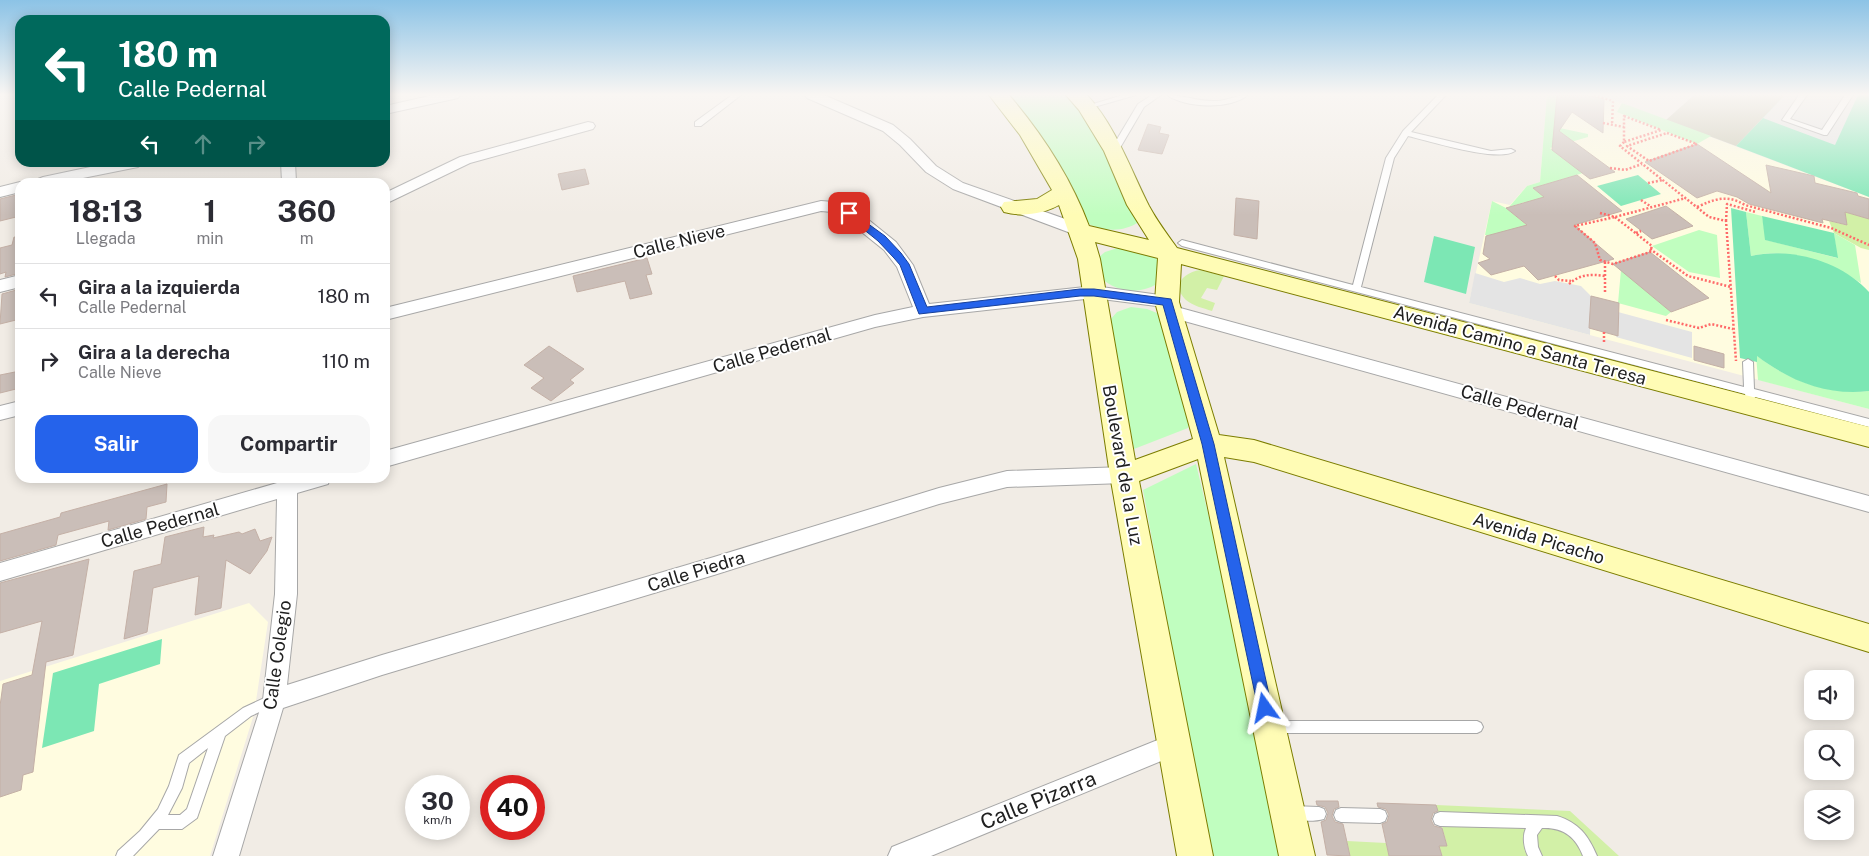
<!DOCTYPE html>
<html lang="es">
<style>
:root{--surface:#fff;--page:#f7f7f7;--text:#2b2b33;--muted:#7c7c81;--line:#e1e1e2;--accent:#2563eb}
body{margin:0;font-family:"Public Sans",sans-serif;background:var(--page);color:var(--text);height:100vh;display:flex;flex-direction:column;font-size:19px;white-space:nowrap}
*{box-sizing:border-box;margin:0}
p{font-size:16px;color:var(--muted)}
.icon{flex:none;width:28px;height:28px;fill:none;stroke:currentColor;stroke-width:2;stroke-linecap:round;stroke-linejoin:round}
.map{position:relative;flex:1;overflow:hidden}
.details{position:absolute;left:15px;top:178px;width:375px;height:305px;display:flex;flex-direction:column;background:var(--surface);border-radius:15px;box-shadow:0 2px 12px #0003}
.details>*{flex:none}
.top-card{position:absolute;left:15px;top:15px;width:375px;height:152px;border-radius:15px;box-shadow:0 2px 12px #0003;background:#00695c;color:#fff;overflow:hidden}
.tools{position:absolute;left:1804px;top:670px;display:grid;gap:10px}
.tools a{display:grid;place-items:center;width:50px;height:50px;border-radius:10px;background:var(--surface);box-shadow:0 2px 12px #0003;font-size:25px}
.speed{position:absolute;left:405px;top:775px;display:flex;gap:10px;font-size:25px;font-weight:700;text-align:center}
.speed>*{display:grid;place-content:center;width:65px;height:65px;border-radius:50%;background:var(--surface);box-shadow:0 2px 12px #0003;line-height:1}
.speed small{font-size:12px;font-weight:400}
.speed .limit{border:8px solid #d22;background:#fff;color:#111}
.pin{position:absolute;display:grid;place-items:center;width:42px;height:42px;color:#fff;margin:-21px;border-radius:10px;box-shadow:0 2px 8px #0006}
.me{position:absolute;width:55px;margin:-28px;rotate:348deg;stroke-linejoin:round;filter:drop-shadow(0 0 4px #0008)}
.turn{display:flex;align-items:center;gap:18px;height:105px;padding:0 20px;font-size:22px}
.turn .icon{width:65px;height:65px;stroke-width:2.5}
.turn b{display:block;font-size:35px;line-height:42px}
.lanes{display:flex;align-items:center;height:48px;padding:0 20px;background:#0003;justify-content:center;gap:25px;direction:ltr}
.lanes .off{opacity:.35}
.eta{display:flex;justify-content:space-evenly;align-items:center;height:85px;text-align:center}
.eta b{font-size:30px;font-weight:700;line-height:35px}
.cta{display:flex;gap:10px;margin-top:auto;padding:10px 20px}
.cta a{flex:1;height:58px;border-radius:15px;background:var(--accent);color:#fff;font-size:20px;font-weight:700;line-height:58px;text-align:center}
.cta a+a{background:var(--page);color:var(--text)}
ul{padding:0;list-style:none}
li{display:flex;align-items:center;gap:15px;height:65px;padding:0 20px;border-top:1px solid var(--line)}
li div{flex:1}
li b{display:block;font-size:19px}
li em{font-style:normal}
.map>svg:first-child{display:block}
.education{fill:#fffce0}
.construction{fill:#c7c5b0}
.grass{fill:#d2f0a7}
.park{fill:#c0febf}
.pitch{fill:#7ce7b4}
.parking{fill:#e4e4e4}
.building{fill:#cabeb8;stroke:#c4b0a6}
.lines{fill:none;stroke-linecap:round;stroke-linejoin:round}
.lane-casing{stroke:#a7a7a7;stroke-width:2}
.street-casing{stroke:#a7a7a7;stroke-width:2}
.secondary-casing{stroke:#7c7d00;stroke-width:2}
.path{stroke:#ff6968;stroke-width:2.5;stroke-dasharray:2 2;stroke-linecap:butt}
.lane{fill:#fff;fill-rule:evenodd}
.street{fill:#fff;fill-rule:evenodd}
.secondary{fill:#fffcb5;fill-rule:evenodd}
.route{fill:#2563eb;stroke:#184099}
.labels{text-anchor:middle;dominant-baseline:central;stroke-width:4;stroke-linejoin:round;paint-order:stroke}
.street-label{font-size:18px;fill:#202020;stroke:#fff}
.near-street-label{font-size:21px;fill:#202020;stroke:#fff}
</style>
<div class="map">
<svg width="1869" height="856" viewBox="0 0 1869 856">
<rect width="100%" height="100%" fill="#f1ece5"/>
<path class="education" d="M1547 95H1600L1869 197V409L1469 303 1492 201 1510 205 1527 186 1540 182Z
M249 603 268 622 254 714 210 856H0V681Z"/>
<path class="construction" d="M1694 95H1785L1736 146 1666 120Z"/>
<path class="grass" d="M1845 212 1869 219V250L1861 248 1834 233 1829 221 1846 225Z
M1200 270 1224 276 1217 290 1207 288 1201 298 1215 303 1212 311C1203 308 1193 306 1186 300 1170 285 1185 272 1200 270Z
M1436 805 1570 811 1619 856H1442L1439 846 1447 845Z
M1347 841 1386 843 1389 856H1350Z"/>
<path class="park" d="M1006 95H1068L1100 141 1139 222C1122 233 1103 231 1086 223Z
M1547 95H1557L1555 127 1588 134V137L1550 148 1583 173 1533 188 1573 221 1579 229 1546 238 1556 228 1525 202 1509 207 1527 186 1540 182Z
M1622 103 1711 136 1697 144 1617 112Z
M1492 201 1506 208 1543 239 1485 235Z
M1746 212 1762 216 1766 240 1837 258 1834 233 1855 245 1861 283C1828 262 1790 247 1751 256Z
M1699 230 1717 235 1720 278 1689 272 1652 246Z
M1124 246 1154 256 1160 263 1157 284C1138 295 1117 292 1101 278L1099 257 1105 252Z
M1621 270 1671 312 1666 316 1618 303Z
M1131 307 1147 309 1162 315 1194 409 1188 428 1134 449 1109 321 1117 312Z
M1756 355C1789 381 1828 395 1869 391V409L1758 380Z
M1196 464 1291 856H1210L1143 490Z"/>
<path class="pitch" d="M1785 95H1869V197L1736 146Z
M1638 175 1661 194 1621 206 1597 186Z
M1731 208 1746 212 1751 256C1791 247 1841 261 1869 292V391C1827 396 1790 381 1757 356V362L1740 358Z
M1762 216 1834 233 1838 258 1765 240Z
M1434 236 1475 247 1466 294 1424 282Z
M162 639 160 664 99 684 94 731 42 748 53 673Z"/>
<path class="parking" d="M1785 95H1858L1835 145 1763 118Z
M1475 273 1504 282 1520 278 1540 284 1555 281 1581 286 1591 296 1590 335 1469 303Z
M1618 312 1692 332V358L1616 337Z"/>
<path class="building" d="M1557 95H1585L1604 99 1603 133 1572 112 1559 131 1615 172 1590 179 1552 150Z
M1148 124 1161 127 1159 133 1169 135 1162 154 1138 150Z
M1697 144 1771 193 1766 165 1814 176 1815 183 1857 193 1858 196 1869 199V219L1845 212 1847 225 1822 219 1823 223 1749 204 1737 197 1717 191 1697 198 1645 162Z
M585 169 589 184 562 190 558 174Z
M1577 175 1622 211 1574 225 1614 259 1538 280 1524 266 1491 275 1478 263 1490 259 1483 254 1486 236 1527 225 1506 208 1544 197 1533 188Z
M20 194V216L0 221V199Z
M1236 198 1259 201 1257 239 1234 235Z
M1666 206 1693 226 1652 239 1626 219Z
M14 237 20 238V273L5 277 6 272 0 274V248L12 245Z
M1650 252 1683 278 1709 298 1671 312 1613 264Z
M647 258 652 274 646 275 652 294 630 299 625 281 577 292 573 276Z
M20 289V319L0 324 2 294Z
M1591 296 1619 303 1618 336 1589 328Z
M549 346 584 369 570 380 574 383 551 401 531 388 544 378 524 365Z
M1694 346 1724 354V368L1694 360Z
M20 371V388L0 393V375Z
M167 484 166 502 147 507 146 519 108 530 109 521 58 535 56 545 0 561V534L60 517 61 513Z
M204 527 203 537 214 535 213 538 239 532 242 534 255 529 260 541 272 537 267 551 250 574 226 560 221 608 195 615 199 576 153 588 147 632 124 639 134 571 161 564 165 537Z
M89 559 73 655 46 662 33 772 23 775 21 790 0 797V706L3 684 32 675 42 621 0 633V583Z
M1316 801H1338L1339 807 1334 809 1332 816 1335 822 1343 824 1350 856 1327 855 1321 822 1326 820 1328 813 1325 807 1317 805Z
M1377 803 1436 805 1438 811 1433 813 1431 820 1434 826 1442 828 1447 846H1439L1442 856H1389L1382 824 1387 822 1389 815 1386 809 1378 807Z"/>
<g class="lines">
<defs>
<path id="lane" d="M732 95H741L701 126H695V122Z
M1123 95H1136L1087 109 1083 107Z
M1152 95H1161L1144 107 1117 153H1111L1110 151 1138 104Z
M1167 95C1184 95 1199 102 1216 101 1227 101 1236 95 1248 95 1229 110 1186 108 1167 95Z
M1438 95H1446L1411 132 1491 151 1511 149 1515 151C1499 163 1429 141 1408 136L1394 158 1361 287 1744 387 1743 362 1748 359 1753 362 1754 389 1869 419V427L1755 397 1753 402H1747L1745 394 1182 246 1178 243 1182 240 1353 285 1386 158 1403 131Z
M1799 95H1807L1790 119 1822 130 1845 95H1853L1827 135H1824L1782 120Z
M273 694 277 696 279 700 277 704 251 716 225 736 197 818 182 829H159L133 856H116L118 851 140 831 158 809 169 786 179 755 243 708ZM208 748 187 809 180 815H168L182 788 189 763Z
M1273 721H1477L1481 723 1483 727 1481 731 1477 733H1273L1269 731 1267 727 1269 723Z
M1292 806 1319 807 1324 809 1326 814 1324 819C1314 822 1297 821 1287 818L1285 813 1287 808Z
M1341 808 1380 809 1385 811 1387 816 1385 821 1380 823 1341 822 1336 820 1334 815 1336 810Z
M1440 812 1557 816C1579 823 1588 835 1597 856H1583C1576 837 1563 827 1542 828L1537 835 1538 847 1542 856H1528C1524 848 1522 837 1526 828L1440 826 1435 824 1433 819 1435 814Z"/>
<path id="street" d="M434 95H460L458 98 385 114V106Z
M805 95H824L893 125 910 139 936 166 963 183 1088 227 1090 231 1088 235 1082 236 1076 235 953 189 926 172 900 145 883 131 807 98Z
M588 122 593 123 595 126 593 129 470 163 385 204V193L460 157Z
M114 162H145L138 167 63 182H35L38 179 43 177Z
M281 162H295L296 182H282Z
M20 182V192L0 197V187Z
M821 201 834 202 855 209 896 242 913 265 929 304 1094 286 1167 296 1173 298 1175 302 1173 306 1869 496V512L1170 317 1164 315 1161 311 1164 307 1094 298 923 317 875 327 385 467V451L875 315 913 307 897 267 884 250 843 217 832 212 821 211 385 320V308Z
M20 275V287L0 292V280Z
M20 401V415L0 420V406Z
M1124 467 1131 469 1134 475 1131 481 1124 483 1007 487 939 504 714 575 382 675 283 708 239 856H213L263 700 275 594 277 499 0 581V563L277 483 278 478H330L328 484 297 493V594L287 685 382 655 714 557 939 488 1007 471Z
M1175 733 1183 736 1187 744 1183 752 931 856H888L892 847Z"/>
<path id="secondary" d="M989 95H1009C1043 135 1071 178 1089 226L1149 240 1127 205 1104 151 1079 110 1066 95H1087C1116 127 1130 168 1149 206 1157 221 1167 234 1177 248L1869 427V447L1181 264 1179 302 1219 435 1254 440 1869 624V652L1254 462 1224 457 1315 856H1279L1198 459 1139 481 1213 856H1177L1110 475 1078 259 1059 205C1043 214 1022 217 1004 212L1001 207 1004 202 1037 199 1052 190 1020 135ZM1095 242 1158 258 1155 302 1193 439 1135 460 1100 259Z"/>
</defs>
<use href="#lane" class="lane-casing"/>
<use href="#street" class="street-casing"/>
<use href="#secondary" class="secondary-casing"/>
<path class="path" d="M1594 95 1613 101 1612 125
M1624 116 1661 130 1624 142Z
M1603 123 1624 127
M1667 133 1697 144 1649 161 1627 146Z
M1624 142 1620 146 1709 217 1726 221 1736 361
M1610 168 1625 170 1642 164
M1648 183 1663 180
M1641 200 1650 206
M1697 207C1715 199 1727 194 1745 205L1831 228 1869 245
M1600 213 1615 217 1686 198
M1615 217 1652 246 1650 252 1613 264 1600 260 1595 243 1575 226Z
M1726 221 1727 204 1756 212
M1636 233 1641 231
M1650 249 1688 276 1731 287
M1605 262V294
M1555 276 1559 280 1571 281
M1569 284C1580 274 1591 274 1605 276
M1666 320 1699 328 1711 324 1733 329
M1604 332V344"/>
<use href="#lane" class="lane"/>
<use href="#street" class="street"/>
<use href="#secondary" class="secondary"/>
</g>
<linearGradient id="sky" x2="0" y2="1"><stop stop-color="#8cc3e6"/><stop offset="0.44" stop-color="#f9f6f3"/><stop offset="1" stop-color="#f9f6f3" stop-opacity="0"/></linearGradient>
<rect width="1869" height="215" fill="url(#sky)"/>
<path class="route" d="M849 210 885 236 901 253 909 264 927 307 1080 289H1094L1171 299 1214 444 1272 708 1270 712 1265 714 1260 712 1258 708 1202 444 1163 305 1094 296H1080L919 314 900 265 894 258 878 241 846 215V211Z"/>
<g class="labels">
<g class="street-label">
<text transform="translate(679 241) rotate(-14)">Calle Nieve</text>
<text transform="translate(1520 345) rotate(15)">Avenida Camino a Santa Teresa</text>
<text transform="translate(772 350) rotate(-16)">Calle Pedernal</text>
<text transform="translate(1520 407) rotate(16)">Calle Pedernal</text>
<text transform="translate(1123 465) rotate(80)">Boulevard de la Luz</text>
<text transform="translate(160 525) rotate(-16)">Calle Pedernal</text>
<text transform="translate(1539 538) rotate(17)">Avenida Picacho</text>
<text transform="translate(696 571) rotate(-17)">Calle Piedra</text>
<text transform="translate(277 655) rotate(-82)">Calle Colegio</text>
</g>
<g class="near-street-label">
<text transform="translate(1038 800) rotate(-22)">Calle Pizarra</text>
</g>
</g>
</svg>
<div class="tools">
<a><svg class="icon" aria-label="sound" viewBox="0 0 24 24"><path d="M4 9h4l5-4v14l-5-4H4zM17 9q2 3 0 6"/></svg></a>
<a><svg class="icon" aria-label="search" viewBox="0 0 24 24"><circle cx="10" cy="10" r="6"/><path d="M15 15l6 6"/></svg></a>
<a><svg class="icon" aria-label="layers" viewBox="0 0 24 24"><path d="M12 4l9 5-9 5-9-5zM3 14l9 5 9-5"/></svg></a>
</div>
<div class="speed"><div>30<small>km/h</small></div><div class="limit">40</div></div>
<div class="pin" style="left:849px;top:213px;background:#d93025"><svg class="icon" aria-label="arrive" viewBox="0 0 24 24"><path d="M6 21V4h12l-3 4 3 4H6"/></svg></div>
<svg class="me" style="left:1265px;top:708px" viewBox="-20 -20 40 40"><path d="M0-17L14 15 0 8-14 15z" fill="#2563eb" stroke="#fff" stroke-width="4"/></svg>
<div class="top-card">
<div class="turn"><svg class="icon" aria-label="left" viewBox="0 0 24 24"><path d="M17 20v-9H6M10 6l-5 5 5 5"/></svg><div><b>180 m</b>Calle Pedernal</div></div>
<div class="lanes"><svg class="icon" aria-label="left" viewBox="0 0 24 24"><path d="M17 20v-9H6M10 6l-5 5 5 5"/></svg><svg class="icon off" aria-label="ahead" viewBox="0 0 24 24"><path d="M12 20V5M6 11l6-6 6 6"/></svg><svg class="icon off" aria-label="right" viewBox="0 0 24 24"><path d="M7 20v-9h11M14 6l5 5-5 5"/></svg></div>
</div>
<section class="details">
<div class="eta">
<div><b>18:13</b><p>Llegada</p></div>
<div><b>1</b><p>min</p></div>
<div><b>360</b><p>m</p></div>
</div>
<ul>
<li><svg class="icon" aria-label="left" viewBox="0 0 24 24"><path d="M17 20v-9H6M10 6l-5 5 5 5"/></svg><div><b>Gira a la izquierda</b><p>Calle Pedernal</p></div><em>180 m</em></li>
<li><svg class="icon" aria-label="right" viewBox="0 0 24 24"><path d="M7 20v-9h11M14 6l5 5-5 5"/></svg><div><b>Gira a la derecha</b><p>Calle Nieve</p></div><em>110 m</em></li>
</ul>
<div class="cta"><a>Salir</a><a>Compartir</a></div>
</section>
</div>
